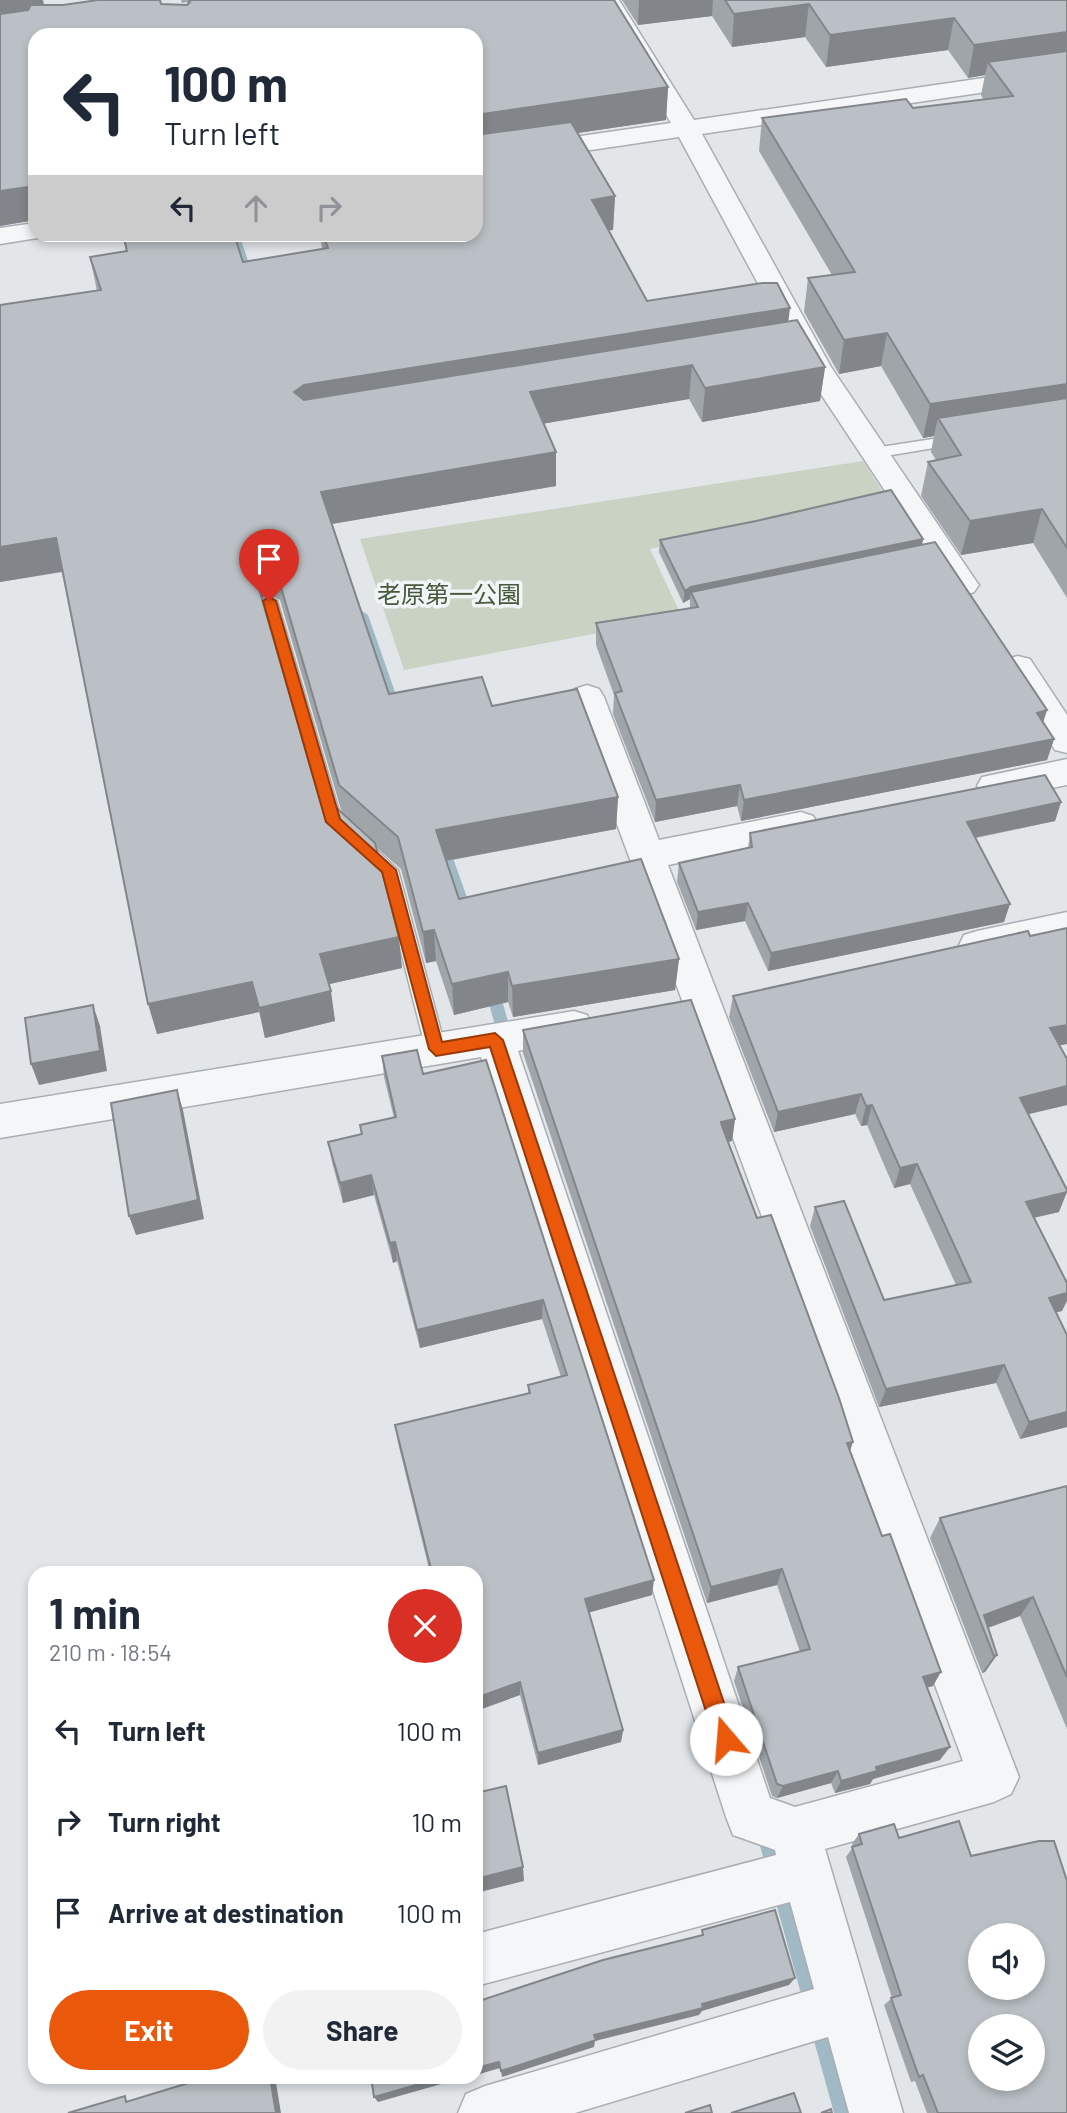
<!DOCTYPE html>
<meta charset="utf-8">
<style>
:root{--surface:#fff;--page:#f2f2f3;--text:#1f2937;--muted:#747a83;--accent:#ea580c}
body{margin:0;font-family:Barlow,"Noto Sans JP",sans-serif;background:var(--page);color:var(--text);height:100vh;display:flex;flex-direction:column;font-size:26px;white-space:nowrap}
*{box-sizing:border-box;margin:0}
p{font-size:23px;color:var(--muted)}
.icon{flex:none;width:38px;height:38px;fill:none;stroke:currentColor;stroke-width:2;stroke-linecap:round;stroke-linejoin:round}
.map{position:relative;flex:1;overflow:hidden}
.drawer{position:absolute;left:28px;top:1566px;width:455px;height:518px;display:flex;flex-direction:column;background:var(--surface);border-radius:21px;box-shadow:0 4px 10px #0003}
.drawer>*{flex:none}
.banner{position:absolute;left:28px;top:28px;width:455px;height:214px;border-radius:21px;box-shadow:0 4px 10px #0003;background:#fff;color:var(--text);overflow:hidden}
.fabs{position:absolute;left:968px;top:1923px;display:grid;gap:14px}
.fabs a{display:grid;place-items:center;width:77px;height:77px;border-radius:50%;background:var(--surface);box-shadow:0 4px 10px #0003;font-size:35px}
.pin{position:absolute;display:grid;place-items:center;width:60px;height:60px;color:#fff;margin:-72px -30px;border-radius:50% 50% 50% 0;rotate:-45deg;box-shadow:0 0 7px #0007}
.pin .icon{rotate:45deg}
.me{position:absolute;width:77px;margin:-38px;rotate:342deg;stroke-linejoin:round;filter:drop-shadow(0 0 5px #0008)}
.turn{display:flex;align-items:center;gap:24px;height:147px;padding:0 21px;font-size:32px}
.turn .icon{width:91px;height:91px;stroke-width:2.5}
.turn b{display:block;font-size:49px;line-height:60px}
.lanes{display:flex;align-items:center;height:66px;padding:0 21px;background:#0003;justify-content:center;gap:35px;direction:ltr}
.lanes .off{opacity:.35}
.round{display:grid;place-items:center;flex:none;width:74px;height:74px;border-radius:37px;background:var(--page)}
.overview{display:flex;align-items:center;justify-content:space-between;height:119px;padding:0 21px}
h1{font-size:42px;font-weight:700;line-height:52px}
.cta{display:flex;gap:14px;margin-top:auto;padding:14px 21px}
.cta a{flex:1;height:80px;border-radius:42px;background:var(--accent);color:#fff;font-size:28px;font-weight:700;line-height:80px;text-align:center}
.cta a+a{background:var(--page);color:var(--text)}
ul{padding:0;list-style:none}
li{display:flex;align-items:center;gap:21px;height:91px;padding:0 21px}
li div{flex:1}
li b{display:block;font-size:26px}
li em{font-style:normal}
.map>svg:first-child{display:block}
.green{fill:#cad2c4}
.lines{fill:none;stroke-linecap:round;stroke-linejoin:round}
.stream{fill:#a1b9c5;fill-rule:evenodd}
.lane-casing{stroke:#a8aeb3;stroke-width:3}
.street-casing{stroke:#a8aeb3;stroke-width:3}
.lane{fill:#f4f6f8;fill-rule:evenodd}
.street{fill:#f4f6f8;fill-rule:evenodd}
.wall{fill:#a0a5a9;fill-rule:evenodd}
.shaded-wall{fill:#82868a}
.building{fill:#bac0c5;stroke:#82868a;stroke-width:2;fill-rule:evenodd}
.route{fill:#ea580c;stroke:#983908;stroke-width:2}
.labels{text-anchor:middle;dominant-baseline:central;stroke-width:7;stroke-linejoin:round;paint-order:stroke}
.park-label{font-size:24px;fill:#465a3b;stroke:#f2f5f7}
</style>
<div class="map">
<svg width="1067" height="2113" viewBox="0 0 1067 2113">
<rect width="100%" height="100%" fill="#e2e6e9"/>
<path class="green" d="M863 461 886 497 650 549 682 617 404 670 360 539Z"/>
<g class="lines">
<path class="stream" d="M229 234H239L254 278 252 280 244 278Z
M362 611 368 615 402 712 400 715H392L390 712 356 615Z
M442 839 448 844 474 917 472 921H462L460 917 436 844Z
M492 984 497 985 499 989 513 1040 511 1044H501L499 1040 485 989 487 985Z
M765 1822 771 1825 774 1831 854 2113H834L756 1831 759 1825Z"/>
<defs>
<path id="lane" d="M959 435 966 440 964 443 874 458 867 453 874 448Z
M269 596 277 601 342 822 339 827H327L324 822 261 601Z
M361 839 367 841 398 870 446 1050 443 1056 436 1058 429 1056 426 1050 381 873 352 846 355 841Z"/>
<path id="street" d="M597 0H619L694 120 1067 66V80L702 134 831 367 974 578 979 585 974 592 963 596 952 592 803 367 679 137 476 167V151L671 123Z
M35 223V234H46L44 237 0 244V228Z
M1018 656 1030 659 1067 715V753L1055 750 1002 667 1006 659Z
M587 685 599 689 604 697 659 840 801 812 813 816 819 825 813 834 801 838 668 865 1019 1777 1011 1794 994 1802 825 1849 903 2113H849L828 2037 575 2113H458L466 2094 485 2086 814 1989 790 1902 476 1986V1934L776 1855 775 1850 733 1835 726 1817 481 1057 0 1138V1104L574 1011 587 1015 593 1026 587 1037 518 1051 770 1798 795 1807 963 1761 570 697 575 689Z
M1067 759V785L994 799 982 795 977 786 982 777Z
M1067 912V940L977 959 964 955 959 945 964 935 977 931Z"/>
</defs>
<use href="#lane" class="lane-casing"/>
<use href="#street" class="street-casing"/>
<use href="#lane" class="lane"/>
<use href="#street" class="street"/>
</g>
<path class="wall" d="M0 0 44 5H187V2L182 3 181 0H614L668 87 666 120 577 133 615 196 613 230H609L647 301 789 321 825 367 820 401 702 422 689 399 544 423 556 452V486L332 524 389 694 492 706 618 797 616 829 447 861 459 899 679 959 675 990 513 1017 508 1002 454 1015 436 961 426 963 401 869 377 848 402 968 329 984 335 1021 265 1038 259 1012 157 1034 63 572 0 582V305L97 291 90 257 126 251 122 234H234L243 262 322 249 320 234H476V35H35V220L0 226ZM268 594 280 600 342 813 317 790 262 599Z
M622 0H1067V598L1033 543 961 555 921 496 928 462 936 460 931 452 934 436 923 438 881 366 839 374 804 312 808 278 832 275 759 151 762 118 913 108 984 100 981 95 985 75 968 78 948 50 826 67 805 37 732 47 712 16 638 25Z
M923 539 922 545 1047 710 1043 722 1054 739 1047 760 741 821 737 806 655 822 613 714 614 695 596 645V623L690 608V599L683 603 659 552 660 540Z
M1061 802 1055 821 976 838 1004 922 768 971 745 921 696 930 677 882 679 863 748 848 750 833Z
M733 996 1067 1044 1060 1045 1067 1105 1029 1114 1059 1212 1034 1218 1062 1311 1056 1312 1067 1427 1020 1439 996 1383 879 1407 810 1226 815 1207 884 1300 956 1285 910 1184 894 1188 867 1125 861 1126 855 1114 774 1132 729 1017Z
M523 1030 735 1119 732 1141 728 1142 850 1451 933 1686 927 1687 940 1760 873 1779 870 1784 835 1793 831 1783 777 1798 772 1796 734 1681 738 1667 800 1652 777 1585 707 1603 523 1053Z
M382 1056 423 1074 486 1060 652 1595 589 1612 623 1730 621 1742 538 1765 520 1695 476 1711V1573H430L398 1443 395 1425 528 1394V1385L561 1377 542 1319 420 1348 397 1261 393 1263 374 1195 343 1203 332 1162 328 1142 361 1134 360 1125 394 1118 384 1077Z
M1067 1486V1729L1020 1616 988 1628 997 1655 985 1672 982 1673 930 1538 940 1518Z
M859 1834 899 1838 1067 2113H927L915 2081 911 2082 884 2005 892 1998 846 1857 853 1847 852 1844Z"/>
<path class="shaded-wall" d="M0 0H43L48 21 0 29Z
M639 0H713L712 16 638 25Z
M809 4 805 37 732 47 734 14Z
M954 18 948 50 826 67 830 35Z
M1067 32V64L988 62 985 75 968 78 974 45Z
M668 87 666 120 476 148V115Z
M35 186V220L0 226V191Z
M615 196 613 230 591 233 592 200Z
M790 308 786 341 298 426 294 392 304 385Z
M887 333 881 366 839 374 844 340Z
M692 365 689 399 530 426V392Z
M825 367 820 401 702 422 705 388Z
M1067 384V416L938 418 934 436 923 438 930 404Z
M556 452V486L325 525 321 492Z
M1042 509 1033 543 961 555 970 521Z
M56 538 65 571 0 582V547Z
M923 539 921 551 691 592 690 599 683 603 685 591 691 587Z
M262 560 268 594 258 602 253 568Z
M1047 710 1040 732 1037 713Z
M1054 739 1047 760 741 821 744 800Z
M740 785 737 806 655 822 656 800Z
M618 797 616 829 438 862 436 830Z
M1061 802 1055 821 962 840 967 822Z
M748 903 745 921 696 930 698 912Z
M1010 904 1004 922 768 971 771 953Z
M434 930 436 961 426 963 423 932Z
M399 937 402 968 325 985 320 954Z
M679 959 675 990 513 1017 512 986Z
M508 972V1002L454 1015 452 984Z
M252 982 259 1012 157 1034 148 1004Z
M331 991 335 1021 265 1038 259 1008Z
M93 1005 100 1026 107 1071 39 1085 31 1064Z
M1067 1025V1044L1042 1049 1050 1028Z
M1067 1086V1105L1012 1118 1020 1098Z
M177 1090 183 1110 204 1219 136 1235 129 1216Z
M861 1094 855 1114 774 1132 778 1112Z
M872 1105 867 1125 861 1126 866 1106Z
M735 1119 732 1141 718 1144 721 1122Z
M917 1164 910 1184 894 1188 900 1168Z
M371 1175 374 1195 343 1203 340 1183Z
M1067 1192 1059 1212 1018 1221 1026 1202Z
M395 1242 397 1261 393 1263 390 1243Z
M1067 1293V1301L1062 1311 1040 1316 1049 1298Z
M543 1300 542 1319 420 1348 417 1330Z
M1004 1365 996 1383 879 1407 886 1389Z
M1067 1412V1427L1020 1439 1029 1422Z
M853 1442 847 1460V1443Z
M782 1569 777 1585 707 1603 711 1587Z
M654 1580 652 1595 584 1614 585 1599Z
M1033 1597 1020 1616 984 1629V1615Z
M997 1655 985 1672 982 1673 994 1656Z
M941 1672 933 1686 914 1691 923 1677Z
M520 1682V1695L476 1711V1698Z
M623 1730 621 1742 538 1765V1753Z
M950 1747 940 1760 873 1779 870 1784 835 1793 841 1781 876 1767Z
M838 1771 831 1783 777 1798 783 1786Z
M523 1867 524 1881 476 1893V1879Z
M795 1978 789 1985 702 2011 699 2015 595 2041 594 2047 502 2077 501 2071 594 2035Z
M499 2062 500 2068 476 2075V2068Z
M270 2077H275L281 2113H276Z
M444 2077H466L378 2102 374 2097Z"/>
<path class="building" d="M98 0H160L161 4 187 5 190 2 189 0H614L668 87 476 115V35H35V186L0 191V14L28 10 31 5H63Z
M725 0H1067V32L974 45 954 18 830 35 809 4 734 14Z
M1067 51V384L930 404 887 333 844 340 808 278 855 272 762 118 906 99 913 108 1013 96 988 62Z
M571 122 615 196 592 200 647 301 762 283H777L790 308 304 385 294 392 304 400 797 320 825 367 705 388 692 365 530 392 556 452 321 492 389 694 482 677 492 706 577 689 618 797 436 830 459 899 641 859 679 959 512 986 508 972 452 984 434 930 423 932 398 837 339 785 275 567 262 560 253 568 317 790 375 843 399 937 320 954 331 991 259 1008 252 982 148 1004 56 538 0 547V305L101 290 90 257 127 251 123 234H234L243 262 328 248 323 234H476V135Z
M1067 398V548L1042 509 970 521 928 462 961 455 938 418Z
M891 490 923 539 691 587 685 591 660 540 756 521Z
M935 542 1047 710 1037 713 1054 739 744 800 740 785 656 800 615 693 622 691 596 623 698 607 691 592Z
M1045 775 1061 802 967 822 1010 904 771 953 748 903 698 912 679 863 752 847 750 833Z
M1067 928V1025L1050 1028 1067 1059V1086L1020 1098 1067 1190V1192L1026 1202 1067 1283V1293L1049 1298 1067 1335V1412L1029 1422 1004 1365 886 1389 815 1207 844 1201 884 1300 971 1282 917 1164 900 1168 872 1105 866 1106 861 1094 778 1112 733 996 1028 931 1030 936Z
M691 1000 735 1119 721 1122 722 1126 757 1218 771 1215 839 1398 853 1442 847 1443 882 1536 890 1534 941 1672 923 1677 950 1747 876 1767 877 1771 841 1781 838 1771 783 1786 777 1784 738 1667 810 1649 782 1569 711 1587 523 1030Z
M93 1005 100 1051 31 1064 25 1018Z
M417 1050 423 1074 486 1060 654 1580 585 1599 623 1730 538 1753 520 1682 476 1698V1573H432L395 1425 530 1393 528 1385 567 1375 543 1300 417 1330 395 1242 390 1243 371 1175 340 1183 328 1142 362 1134 360 1125 396 1117 382 1056Z
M177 1090 198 1200 129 1216 111 1103Z
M1067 1486V1677L1033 1597 984 1615 997 1655 994 1656 940 1518Z
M506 1786 523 1867 476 1879V1793Z
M959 1821 971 1856 1039 1841H1054L1067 1881V2113H938L923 2075 919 2077 891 1998 901 1995 852 1847 862 1844 859 1834 894 1824 899 1838ZM980 1936H1032V1988H980ZM980 2026H1032V2079H980Z
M775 1910 795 1978 702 2004 703 2008 594 2035 596 2040 501 2071 499 2062 476 2068V2002L603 1960 703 1935 702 1930Z
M208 2077H270L276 2113H68L125 2096 126 2102Z
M371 2077H444L374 2097Z
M794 2093 801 2113H731Z
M710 2105 712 2113H685Z
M831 2109 832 2113H821Z"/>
<path class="route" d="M269 597 276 601 340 819 396 870 442 1042 495 1033 503 1040 736 1739 733 1746 726 1749 718 1746 715 1739 490 1047 436 1056 429 1049 382 872 326 822 263 601Z"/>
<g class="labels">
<g class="park-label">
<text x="449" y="593">老原第一公園</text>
</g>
</g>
</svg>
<div class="fabs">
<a><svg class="icon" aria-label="sound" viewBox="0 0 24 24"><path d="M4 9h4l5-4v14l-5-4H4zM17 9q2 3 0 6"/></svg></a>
<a><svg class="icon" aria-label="layers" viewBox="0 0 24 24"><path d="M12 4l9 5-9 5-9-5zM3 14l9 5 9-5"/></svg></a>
</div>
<div class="pin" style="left:269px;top:601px;background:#d93025"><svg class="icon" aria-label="arrive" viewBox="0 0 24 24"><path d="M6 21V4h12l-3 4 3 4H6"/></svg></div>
<svg class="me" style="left:726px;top:1739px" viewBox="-20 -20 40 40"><circle r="19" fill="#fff"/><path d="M0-13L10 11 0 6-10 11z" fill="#ea580c"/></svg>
<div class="banner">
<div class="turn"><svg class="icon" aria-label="left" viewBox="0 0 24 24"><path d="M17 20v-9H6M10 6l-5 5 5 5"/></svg><div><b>100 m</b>Turn left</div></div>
<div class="lanes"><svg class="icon" aria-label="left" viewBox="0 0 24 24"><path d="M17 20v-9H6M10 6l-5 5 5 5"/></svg><svg class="icon off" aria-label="ahead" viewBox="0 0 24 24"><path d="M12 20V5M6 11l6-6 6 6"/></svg><svg class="icon off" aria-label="right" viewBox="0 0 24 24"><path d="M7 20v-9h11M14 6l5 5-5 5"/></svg></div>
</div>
<section class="drawer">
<div class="overview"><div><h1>1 min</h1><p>210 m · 18:54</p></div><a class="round" style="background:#d93025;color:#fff"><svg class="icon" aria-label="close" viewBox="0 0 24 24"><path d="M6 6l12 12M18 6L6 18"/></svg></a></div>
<ul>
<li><svg class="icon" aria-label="left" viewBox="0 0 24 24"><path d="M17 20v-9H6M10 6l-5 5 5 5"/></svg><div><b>Turn left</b></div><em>100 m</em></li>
<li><svg class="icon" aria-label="right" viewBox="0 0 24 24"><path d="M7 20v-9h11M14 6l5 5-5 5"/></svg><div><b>Turn right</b></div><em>10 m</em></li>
<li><svg class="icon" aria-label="arrive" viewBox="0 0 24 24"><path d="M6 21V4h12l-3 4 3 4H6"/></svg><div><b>Arrive at destination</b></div><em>100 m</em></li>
</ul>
<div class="cta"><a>Exit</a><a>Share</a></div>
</section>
</div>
